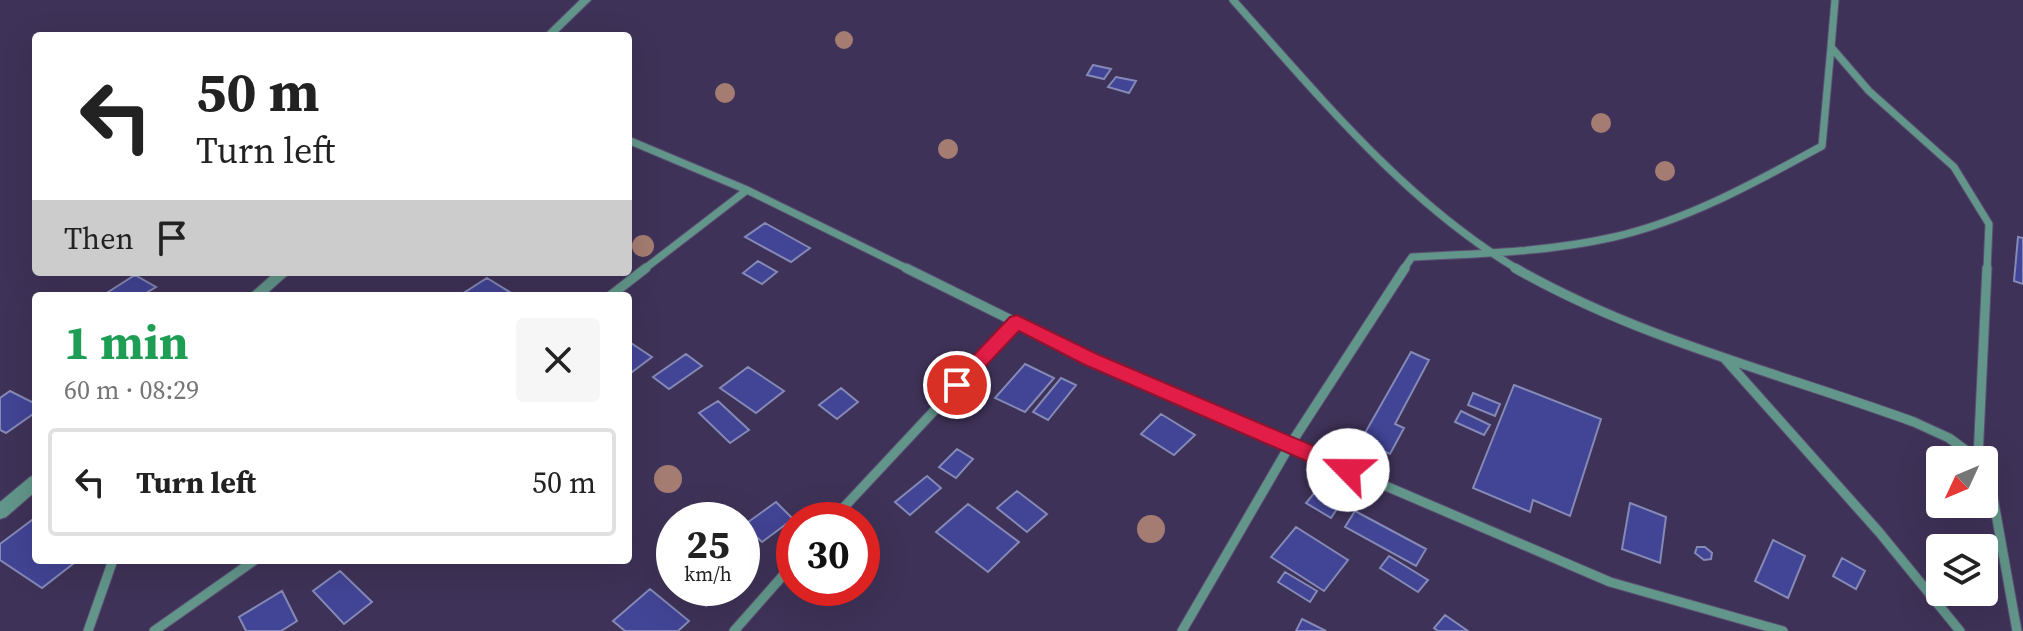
<!DOCTYPE html>
<meta charset="utf-8">
<style>
:root{--surface:#fff;--page:#f6f6f6;--text:#222;--muted:#767676;--line:#e0e0e0}
body{margin:0;font-family:"Source Serif 4",serif;background:var(--page);color:var(--text);height:100vh;display:flex;flex-direction:column;font-size:30px;white-space:nowrap}
*{box-sizing:border-box;margin:0}
p{font-size:26px;color:var(--muted)}
.icon{flex:none;width:44px;height:44px;fill:none;stroke:currentColor;stroke-width:2;stroke-linecap:round;stroke-linejoin:round}
.map{position:relative;flex:1;overflow:hidden}
.sheet{position:absolute;left:32px;top:292px;width:600px;height:272px;display:flex;flex-direction:column;background:var(--surface);border-radius:8px;box-shadow:0 8px 32px #0002}
.sheet>*{flex:none}
.banner{position:absolute;left:32px;top:32px;width:600px;height:244px;border-radius:8px;box-shadow:0 8px 32px #0002;background:#fff;color:var(--text);overflow:hidden}
.needle{width:52px;rotate:226deg}
.controls{position:absolute;left:1926px;top:446px;display:grid;gap:16px}
.controls a{display:grid;place-items:center;width:72px;height:72px;border-radius:8px;background:var(--surface);box-shadow:0 8px 32px #0002;font-size:40px}
.speed{position:absolute;left:656px;top:502px;display:flex;gap:16px;font-size:40px;font-weight:700;text-align:center}
.speed>*{display:grid;place-content:center;width:104px;height:104px;border-radius:50%;background:var(--surface);box-shadow:0 8px 32px #0002;line-height:1}
.speed small{font-size:20px;font-weight:400}
.speed .limit{border:12px solid #d22;background:#fff;color:#111}
.pin{position:absolute;display:grid;place-items:center;width:68px;height:68px;color:#fff;margin:-34px;border:4px solid #fff;border-radius:50%;box-shadow:0 2px 8px #0007}
.me{position:absolute;width:88px;margin:-44px;rotate:293deg;stroke-linejoin:round;filter:drop-shadow(0 0 6px #0008)}
.turn{display:flex;align-items:center;gap:28px;height:168px;padding:0 32px;font-size:36px}
.turn .icon{width:104px;height:104px;stroke-width:2.5}
.turn b{display:block;font-size:56px;line-height:68px}
.then{display:flex;align-items:center;height:76px;padding:0 32px;background:#0003;gap:16px;font-size:30px}
.round{display:grid;place-items:center;flex:none;width:84px;height:84px;border-radius:8px;background:var(--page)}
.headline{display:flex;align-items:center;justify-content:space-between;height:136px;padding:0 32px}
h1{font-size:48px;font-weight:700;line-height:60px;color:#1e9e55}
ul{padding:0;list-style:none}
li{display:flex;align-items:center;gap:24px;height:108px;margin:0 16px 12px;padding:0 16px;border:4px solid var(--line);border-radius:8px}
li div{flex:1}
li b{display:block;font-size:30px}
li em{font-style:normal}
.map>svg:first-child{display:block}
.building{fill:#424495;stroke:#8489b6;stroke-width:2}
.lines{fill:none;stroke-linecap:round;stroke-linejoin:round}
.minor-far1-casing{stroke:#5b4f72;stroke-width:9}
.minor-casing{stroke:#5b4f72;stroke-width:11}
.tertiary-casing{stroke:#5b4f72;stroke-width:2}
.minor-far1{stroke:#62968a;stroke-width:7}
.minor{stroke:#62968a;stroke-width:9}
.tertiary{fill:#62968a;fill-rule:evenodd}
.tree{fill:#a47c72}
.route{fill:#e11d48;stroke:#92132f;stroke-width:2}
</style>
<div class="map">
<svg width="2023" height="631" viewBox="0 0 2023 631">
<rect width="100%" height="100%" fill="#3f3258"/>
<path class="building" d="M1093 65 1111 69 1104 79 1087 75Z
M1116 77 1136 81 1129 93 1108 87Z
M765 223 810 248 791 262 745 237Z
M2018 237 2023 238V284L2014 281Z
M758 261 777 272 762 284 743 273Z
M135 275 156 287 141 296H102Z
M487 278 516 296H459Z
M628 341 652 357 632 372 628 370Z
M1411 352 1429 360 1395 424 1404 428 1390 454 1361 440Z
M686 354 702 366 669 389 653 377Z
M1025 364 1054 378 1025 412 995 398Z
M748 367 784 391 756 413 720 388Z
M1061 378 1076 385 1048 420 1033 412Z
M1514 385 1601 419 1570 516 1533 500 1530 512 1473 488Z
M841 388 858 402 837 419 819 405Z
M10 391 36 404V412L6 433 0 430V398Z
M1473 393 1500 404 1495 416 1468 405Z
M718 401 749 430 730 443 699 413Z
M1461 411 1490 425 1484 435 1455 422Z
M1161 414 1195 435 1174 455 1141 434Z
M957 449 973 459 956 478 939 467Z
M927 476 941 488 910 515 895 502Z
M1017 491 1047 514 1027 532 997 508Z
M1315 492 1339 506 1331 518 1306 503Z
M776 502 793 519 762 542 744 525Z
M1630 503 1666 517 1660 563 1622 549Z
M968 504 1019 542 988 572 936 532Z
M1355 511 1426 549 1416 566 1345 527Z
M36 517V560H78L42 588 0 560V544Z
M1296 527 1348 560 1324 591 1271 557Z
M1773 540 1805 556 1788 598 1755 581Z
M1697 547H1705L1712 553 1711 559 1704 560 1695 553Z
M1389 556 1428 580 1418 592 1380 568Z
M1842 558 1865 571 1856 589 1833 576Z
M340 571 372 602 344 624 313 591Z
M1285 572 1317 591 1310 602 1278 582Z
M683 588H726L706 606Z
M650 589 689 621 678 631H625L613 621Z
M282 591 297 621 281 631H246L239 617Z
M1445 615 1468 631H1438L1434 628Z
M1302 619 1326 631H1296Z"/>
<g class="lines">
<defs>
<path id="minor-far1" d="M1233 0C1320 97 1406 203 1519 270
M1835 0 1831 47 1869 91 1954 167 1989 224 1987 270
M628 140 747 190 910 270
M643 270 747 190
M1403 270 1412 257C1479 254 1548 252 1614 237 1688 220 1756 182 1822 146L1831 47"/>
<path id="minor" d="M906 268 1090 359 1290 445 1182 631
M1405 268 1290 445 1610 582 1783 631
M1515 268C1641 340 1780 373 1914 422L1949 438 1979 460
M610 296 646 268
M1725 359 1879 532 1960 631
M1978 458 1987 268
M1984 472 1991 486 2017 631
M832 520 1017 322
M88 631 113 560
M154 631 255 560
M734 631 794 563"/>
<path id="tertiary" d="M580 0H591L554 36H543Z
M275 272H291L264 296H248Z
M36 475V491L6 517 0 519V502L30 477Z"/>
</defs>
<use href="#minor-far1" class="minor-far1-casing"/>
<use href="#minor" class="minor-casing"/>
<use href="#tertiary" class="tertiary-casing"/>
<use href="#minor-far1" class="minor-far1"/>
<use href="#minor" class="minor"/>
<use href="#tertiary" class="tertiary"/>
</g>
<g class="tree">
<circle cx="844" cy="40" r="9"/>
<circle cx="725" cy="93" r="10"/>
<circle cx="1601" cy="123" r="10"/>
<circle cx="948" cy="149" r="10"/>
<circle cx="1665" cy="171" r="10"/>
<circle cx="643" cy="246" r="11"/>
<circle cx="668" cy="479" r="14"/>
<circle cx="1151" cy="529" r="14"/>
</g>
<path class="route" d="M1017 315 1097 354 1356 464 1359 470 1356 476 1348 478 1341 476 1083 364 1019 331 963 390H950L947 385 950 380 1010 317Z"/>
</svg>
<div class="controls">
<a><svg class="needle" viewBox="-14 -14 28 28"><path d="M0-13l5 13h-10z" fill="#e53935"/><path d="M0 13l5-13h-10z" fill="#767676"/></svg></a>
<a><svg class="icon" aria-label="layers" viewBox="0 0 24 24"><path d="M12 4l9 5-9 5-9-5zM3 14l9 5 9-5"/></svg></a>
</div>
<div class="speed"><div>25<small>km/h</small></div><div class="limit">30</div></div>
<div class="pin" style="left:957px;top:385px;background:#d93025"><svg class="icon" aria-label="arrive" viewBox="0 0 24 24"><path d="M6 21V4h12l-3 4 3 4H6"/></svg></div>
<svg class="me" style="left:1348px;top:470px" viewBox="-20 -20 40 40"><circle r="19" fill="#fff"/><path d="M0-13L10 11 0 6-10 11z" fill="#e11d48"/></svg>
<div class="banner">
<div class="turn"><svg class="icon" aria-label="left" viewBox="0 0 24 24"><path d="M17 20v-9H6M10 6l-5 5 5 5"/></svg><div><b>50 m</b>Turn left</div></div>
<div class="then">Then<svg class="icon" aria-label="arrive" viewBox="0 0 24 24"><path d="M6 21V4h12l-3 4 3 4H6"/></svg></div>
</div>
<section class="sheet">
<div class="headline"><div><h1>1 min</h1><p>60 m · 08:29</p></div><a class="round"><svg class="icon" aria-label="close" viewBox="0 0 24 24"><path d="M6 6l12 12M18 6L6 18"/></svg></a></div>
<ul>
<li><svg class="icon" aria-label="left" viewBox="0 0 24 24"><path d="M17 20v-9H6M10 6l-5 5 5 5"/></svg><div><b>Turn left</b></div><em>50 m</em></li>
</ul>
</section>
</div>
